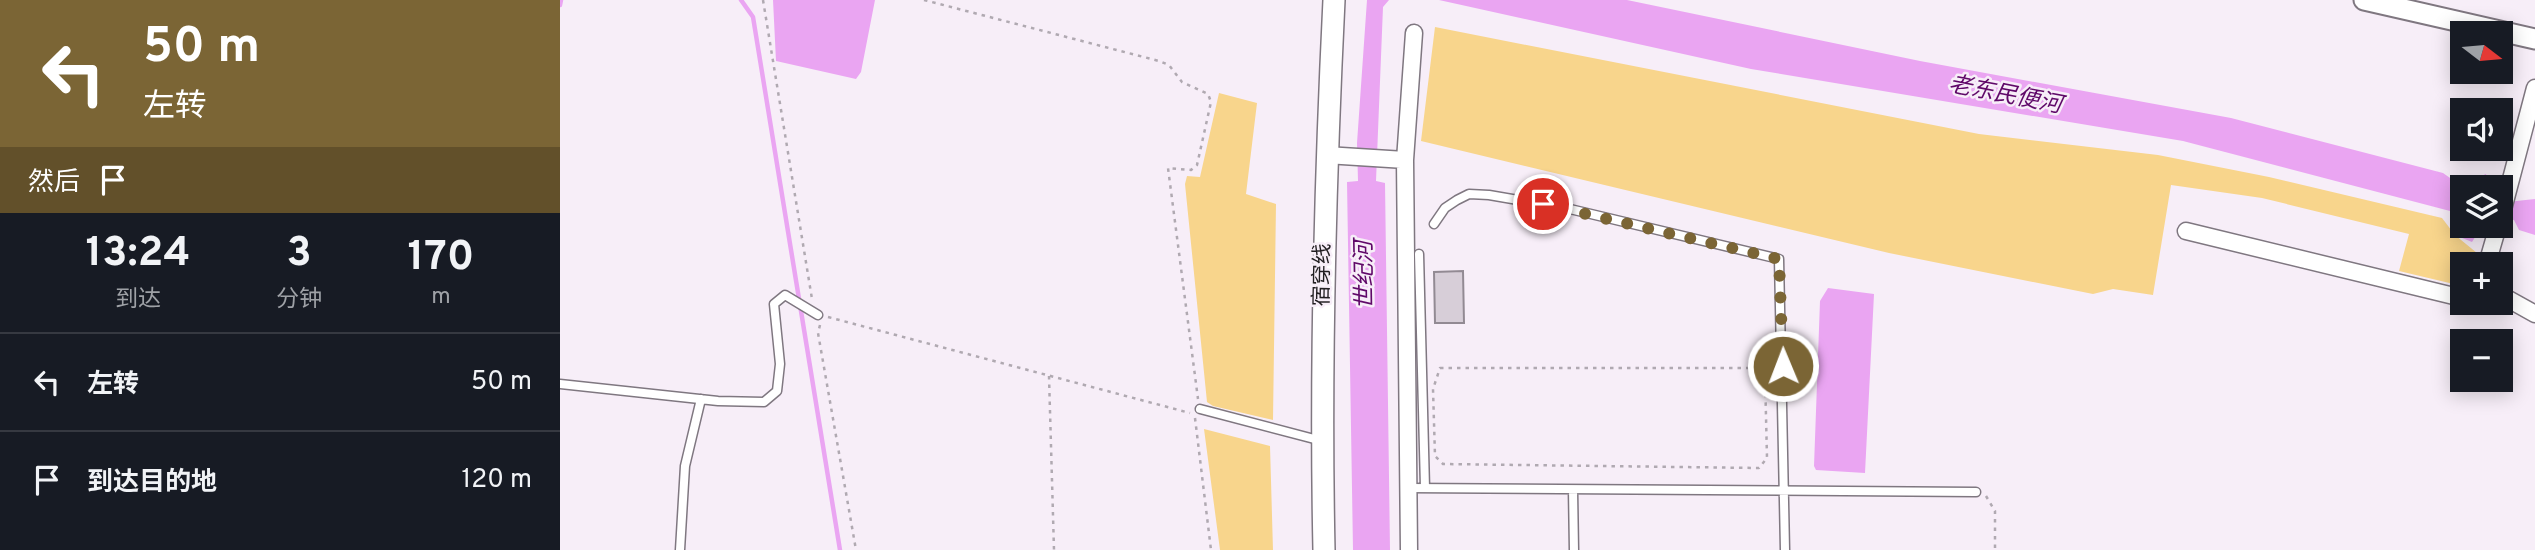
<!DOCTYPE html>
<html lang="zh">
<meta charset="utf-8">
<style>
:root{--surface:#171b24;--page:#242831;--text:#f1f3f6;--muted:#9ea1a6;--line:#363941}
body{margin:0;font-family:Overpass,"Noto Sans SC",sans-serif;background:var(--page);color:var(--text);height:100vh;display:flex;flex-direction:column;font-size:26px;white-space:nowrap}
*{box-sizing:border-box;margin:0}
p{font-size:23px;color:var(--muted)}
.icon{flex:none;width:38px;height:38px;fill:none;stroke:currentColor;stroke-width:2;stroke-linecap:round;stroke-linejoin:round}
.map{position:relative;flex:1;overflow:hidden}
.details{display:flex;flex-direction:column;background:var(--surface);width:560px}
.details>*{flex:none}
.hud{background:#7b6535;color:#fff;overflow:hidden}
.needle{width:46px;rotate:106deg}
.tools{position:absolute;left:1890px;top:21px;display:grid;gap:14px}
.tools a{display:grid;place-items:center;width:63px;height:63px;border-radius:0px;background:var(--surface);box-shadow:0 4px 18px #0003;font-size:35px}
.pin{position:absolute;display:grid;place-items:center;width:60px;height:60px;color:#fff;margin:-30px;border:4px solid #fff;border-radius:50%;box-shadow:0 2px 7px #0007}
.me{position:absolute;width:77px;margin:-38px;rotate:359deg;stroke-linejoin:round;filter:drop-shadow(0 0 5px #0008)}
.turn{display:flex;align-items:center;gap:24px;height:147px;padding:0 28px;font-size:32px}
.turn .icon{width:91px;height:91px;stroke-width:2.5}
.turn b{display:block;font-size:49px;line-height:60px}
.then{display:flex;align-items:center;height:66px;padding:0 28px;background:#0003;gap:14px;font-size:26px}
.eta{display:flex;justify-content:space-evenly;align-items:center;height:119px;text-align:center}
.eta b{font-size:42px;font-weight:700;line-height:49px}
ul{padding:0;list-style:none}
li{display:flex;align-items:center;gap:21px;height:98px;padding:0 28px;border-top:2px solid var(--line)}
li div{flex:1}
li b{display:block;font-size:26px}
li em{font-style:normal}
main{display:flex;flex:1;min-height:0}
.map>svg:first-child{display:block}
.green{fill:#f8d58c}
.water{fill:#eaa5f2}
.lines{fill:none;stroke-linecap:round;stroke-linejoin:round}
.stream{stroke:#eaa5f2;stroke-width:4.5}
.building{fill:#d7ced8;stroke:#928a93;stroke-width:2}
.service-casing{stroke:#7f7780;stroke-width:11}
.minor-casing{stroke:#7f7780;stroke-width:19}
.tertiary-casing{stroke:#7f7780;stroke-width:23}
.secondary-casing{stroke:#7f7780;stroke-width:24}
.path{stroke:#b0a9b1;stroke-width:2.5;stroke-dasharray:3.5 5;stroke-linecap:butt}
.service{stroke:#fff;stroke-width:8}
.minor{stroke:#fff;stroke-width:16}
.tertiary{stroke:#fff;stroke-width:19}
.secondary{stroke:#fff;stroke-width:21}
.route{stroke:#7b6535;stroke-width:12;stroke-dasharray:0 21.6}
.labels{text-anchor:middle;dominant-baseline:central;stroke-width:5;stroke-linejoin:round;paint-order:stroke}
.street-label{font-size:21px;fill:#211e21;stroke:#f7eef8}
.water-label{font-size:23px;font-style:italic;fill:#600969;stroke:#f7eef8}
</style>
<main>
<section class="details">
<div class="hud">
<div class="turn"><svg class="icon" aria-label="left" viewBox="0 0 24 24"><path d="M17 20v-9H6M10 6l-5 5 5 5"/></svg><div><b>50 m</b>左转</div></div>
<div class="then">然后<svg class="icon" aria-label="arrive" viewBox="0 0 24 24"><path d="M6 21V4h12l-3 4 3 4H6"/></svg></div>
</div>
<div class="eta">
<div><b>13:24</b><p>到达</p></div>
<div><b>3</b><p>分钟</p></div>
<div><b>170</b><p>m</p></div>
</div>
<ul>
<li><svg class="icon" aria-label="left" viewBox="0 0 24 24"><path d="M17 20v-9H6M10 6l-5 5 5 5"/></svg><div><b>左转</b></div><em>50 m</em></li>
<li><svg class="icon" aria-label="arrive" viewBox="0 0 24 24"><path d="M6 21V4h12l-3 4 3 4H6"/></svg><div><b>到达目的地</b></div><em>120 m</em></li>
</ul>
</section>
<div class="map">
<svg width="1975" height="550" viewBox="0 0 1975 550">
<rect width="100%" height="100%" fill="#f7eef8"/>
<path class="green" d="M875 27 1419 134 1598 155 1709 177 1882 218 1895 235 1917 253 1914 264H1902V286L1839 271 1849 234 1702 198 1611 185 1593 295 1553 289 1533 294 1329 253 861 141Z
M659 93 697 103 686 194 716 204 713 420 653 406 647 402 625 184 627 176 640 177Z
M644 429 710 446 713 550H660Z"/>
<path class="water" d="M213 0H315L301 72 296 79 216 61Z
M807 0H829L823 7 816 181 825 183 830 550H793L787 182 798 181 797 143Z
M879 0H1067L1360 61 1671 118 1883 173 1900 185 1926 174 1929 187H1902V226H1922L1912 242 1895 235 1890 211 1623 141 1191 69Z
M1975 199V235L1959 230 1954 220 1941 217 1947 202Z
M1268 288 1314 294 1305 473 1256 470 1254 466 1260 301Z"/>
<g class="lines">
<path class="stream" d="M181 0 193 17 280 550
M0 5 1 0"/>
</g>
<path class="building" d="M903 271 904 323H875L874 272Z"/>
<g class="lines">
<defs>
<path id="service" d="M874 224 885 208 897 200 909 194 929 195 1010 209 1219 259 1225 550
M859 254 865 488
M0 384 158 401 204 402 217 391 220 364 214 304 225 295 258 315
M640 409 762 441
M848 488 1416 492
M1013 490 1014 550
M120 550 125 466 141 399"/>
<path id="minor" d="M766 155 845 160
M1941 217 1975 88
M1626 231 1902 298
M1927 264 1938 226
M1941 295 1975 314
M849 550 845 160 854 33"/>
<path id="tertiary" d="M1804 0 1975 39"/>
<path id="secondary" d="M764 550C760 366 765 184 774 0"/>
</defs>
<use href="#service" class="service-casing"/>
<use href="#minor" class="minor-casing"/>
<use href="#tertiary" class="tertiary-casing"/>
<use href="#secondary" class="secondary-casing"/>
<path class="path" d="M203 0 252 299
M364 0 599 61 609 65 622 82 648 94 651 102 637 165 631 170 608 168 638 399
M268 317 630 413
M260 325 258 333 296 550
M880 368H1202L1205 375 1207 458 1199 468 883 464 875 456 873 389Z
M489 376 494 550
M635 418 651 550
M1426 496 1435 511V550"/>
<use href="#service" class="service"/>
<use href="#minor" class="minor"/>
<use href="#tertiary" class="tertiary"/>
<use href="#secondary" class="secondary"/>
</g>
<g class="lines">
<path class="route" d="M983 204 1219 259 1223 366"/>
</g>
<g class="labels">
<g class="street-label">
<text transform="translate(763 275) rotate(-89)">宿穿线</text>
</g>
<g class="water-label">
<text transform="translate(1445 96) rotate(11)">老东民便河</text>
<text transform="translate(806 275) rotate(-91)">世纪河</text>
</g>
</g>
</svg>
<div class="tools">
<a><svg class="needle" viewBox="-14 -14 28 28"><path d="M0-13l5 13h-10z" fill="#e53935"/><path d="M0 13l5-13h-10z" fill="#9ea1a6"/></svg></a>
<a><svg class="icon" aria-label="sound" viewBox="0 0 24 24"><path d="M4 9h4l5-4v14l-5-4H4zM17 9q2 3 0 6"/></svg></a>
<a><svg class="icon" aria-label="layers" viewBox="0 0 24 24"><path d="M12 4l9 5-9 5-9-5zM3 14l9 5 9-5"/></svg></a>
<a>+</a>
<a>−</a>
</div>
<div class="pin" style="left:983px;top:204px;background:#d93025"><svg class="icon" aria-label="arrive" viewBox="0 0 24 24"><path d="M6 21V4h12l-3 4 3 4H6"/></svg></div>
<svg class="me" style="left:1223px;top:366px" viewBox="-20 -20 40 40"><circle r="17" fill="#7b6535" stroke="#fff" stroke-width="3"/><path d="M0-11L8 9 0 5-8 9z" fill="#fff"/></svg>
</div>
</main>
